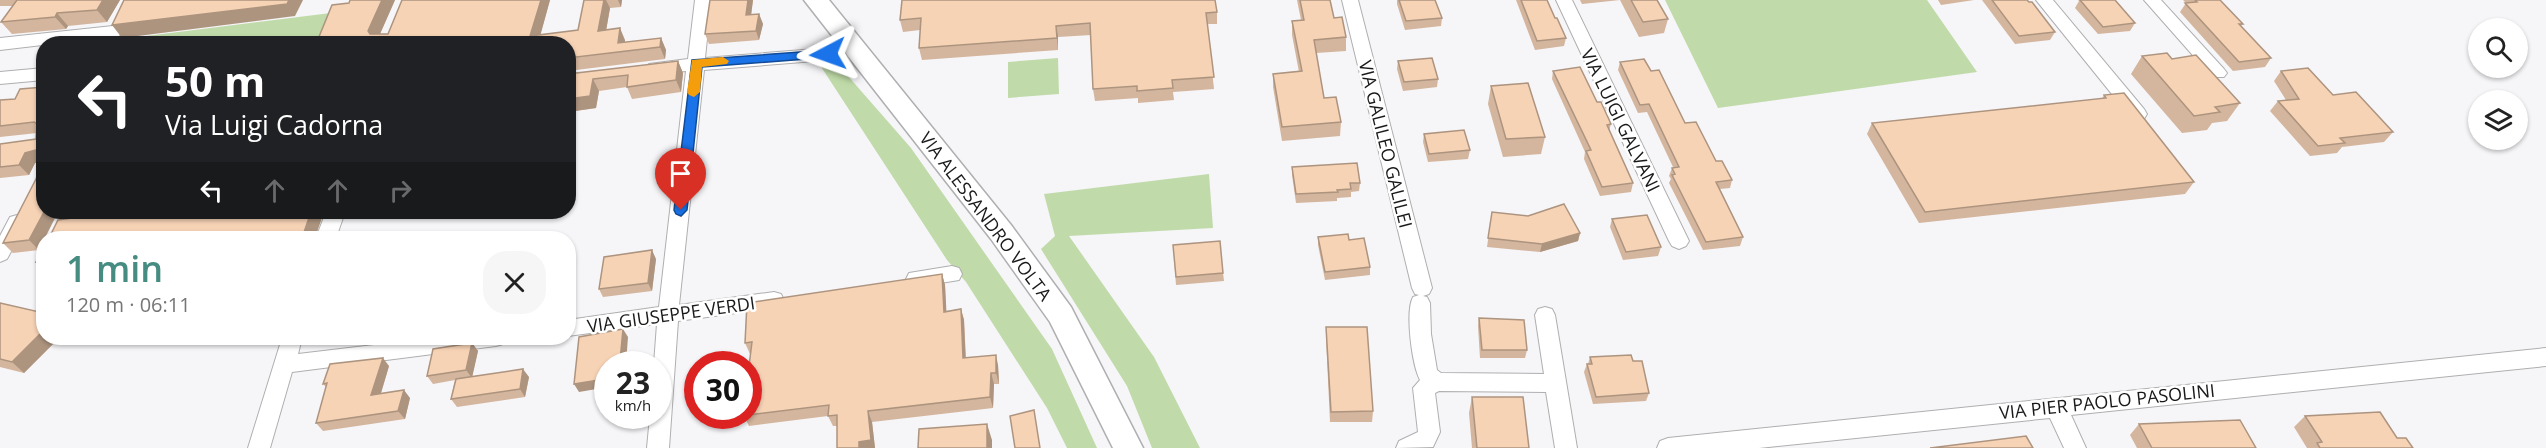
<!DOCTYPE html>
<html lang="it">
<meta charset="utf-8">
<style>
:root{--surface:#fff;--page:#f6f6f6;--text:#222;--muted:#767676;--accent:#478c81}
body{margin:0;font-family:"Open Sans",sans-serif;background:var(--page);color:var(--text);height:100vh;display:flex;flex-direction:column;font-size:22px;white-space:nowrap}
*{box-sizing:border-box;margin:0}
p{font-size:20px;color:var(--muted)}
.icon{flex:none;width:33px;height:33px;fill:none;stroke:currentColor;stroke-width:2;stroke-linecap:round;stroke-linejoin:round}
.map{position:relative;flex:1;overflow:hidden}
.drawer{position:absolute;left:36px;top:231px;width:540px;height:114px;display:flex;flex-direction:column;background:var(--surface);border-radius:24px;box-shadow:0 2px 4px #0004}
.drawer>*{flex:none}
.hud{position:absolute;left:36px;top:36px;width:540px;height:183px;border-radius:24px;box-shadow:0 2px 4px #0004;background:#202124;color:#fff;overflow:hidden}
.tools{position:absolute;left:2468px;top:18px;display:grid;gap:12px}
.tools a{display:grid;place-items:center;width:60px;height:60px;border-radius:50%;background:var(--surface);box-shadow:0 2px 4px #0004;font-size:30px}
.speed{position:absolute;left:594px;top:351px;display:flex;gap:12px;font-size:30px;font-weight:700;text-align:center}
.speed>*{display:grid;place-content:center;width:78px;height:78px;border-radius:50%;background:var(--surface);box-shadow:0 2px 4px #0004;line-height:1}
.speed small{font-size:15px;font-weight:400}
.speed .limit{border:9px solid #d22;background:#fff;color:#111}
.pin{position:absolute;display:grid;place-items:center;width:51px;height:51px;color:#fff;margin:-62px -26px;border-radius:50% 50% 50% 0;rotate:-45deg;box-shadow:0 0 6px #0007}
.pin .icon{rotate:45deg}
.me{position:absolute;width:66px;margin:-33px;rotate:266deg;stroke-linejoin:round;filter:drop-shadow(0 0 4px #0008)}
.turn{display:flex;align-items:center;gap:21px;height:126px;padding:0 30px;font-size:27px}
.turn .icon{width:78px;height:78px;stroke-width:2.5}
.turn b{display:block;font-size:42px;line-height:51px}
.lanes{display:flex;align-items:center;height:57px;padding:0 30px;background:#0003;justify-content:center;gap:30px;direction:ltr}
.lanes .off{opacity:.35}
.round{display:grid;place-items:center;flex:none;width:63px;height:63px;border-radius:24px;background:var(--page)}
.summary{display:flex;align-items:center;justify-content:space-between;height:102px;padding:0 30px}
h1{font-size:36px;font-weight:600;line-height:45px;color:var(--accent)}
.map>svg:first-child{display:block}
.green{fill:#c0dba9}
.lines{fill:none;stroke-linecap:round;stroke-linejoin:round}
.street-casing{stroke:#afafb1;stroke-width:2}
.secondary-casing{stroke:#afafb1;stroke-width:3}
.street{fill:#fff;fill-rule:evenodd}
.secondary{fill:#fff;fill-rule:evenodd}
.wall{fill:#d4b59d}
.shaded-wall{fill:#ad947f}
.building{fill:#f7d3b6;stroke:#ad947f;stroke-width:1.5}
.route{fill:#1a73e8;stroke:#114b97;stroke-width:1.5}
.slow{fill:#f59e0b}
.labels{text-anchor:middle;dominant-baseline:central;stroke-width:5;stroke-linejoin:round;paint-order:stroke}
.street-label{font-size:18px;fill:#19191a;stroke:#fff}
</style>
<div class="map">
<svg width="2546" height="448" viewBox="0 0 2546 448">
<rect width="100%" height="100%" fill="#f6f5f8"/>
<path class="green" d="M1665 0H1927L1977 72 1718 108Z
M339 12 326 43 145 44 146 36Z
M1058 58 1059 94 1008 98V62Z
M816 59 834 60 911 148 1052 349 1097 448H1067L1047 408 966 282 947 260Z
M1209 174 1213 228 1069 236 1154 357 1200 448H1152L1127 386 1041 249 1055 236 1044 194Z"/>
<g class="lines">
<defs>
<path id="street" d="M695 0H711L705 58 828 48 834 50 837 54 834 58 828 60 704 70 679 305 774 292 781 294 784 300 781 306 774 308 678 321 669 448H647L650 416H658V364H654L657 324 568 336V320L659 307 686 71 655 74 649 72 646 68 649 64 688 59Z
M1342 0H1358L1432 288 1429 294 1423 296 1427 297 1430 303 1431 334 1437 370 1441 373 1544 374 1535 315 1538 309 1545 307 1552 309 1555 315 1577 448H1555L1546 392 1439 391 1435 393 1440 432 1433 447 1396 448 1399 441 1418 432 1413 388 1420 380C1412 365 1405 312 1413 297L1419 295 1415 294 1412 288Z
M1556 0H1572L1689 241 1686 246 1679 249 1672 246 1669 241Z
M2036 0H2053L2144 109 2147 114 2144 119 2138 120 2132 119Z
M2144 0H2161L2224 69 2227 73 2224 77H2212Z
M113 26 119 28 122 32 119 36 0 50V38Z
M44 68V80L0 84V72Z
M326 212H345L336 238H316Z
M17 215 24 217 27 222 7 259 0 262V236L10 217Z
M952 266 959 268 962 274 959 280 916 287 909 285 906 279 909 273Z
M282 338H302L298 354 433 338H506L503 344 496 346 292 372 270 448H248Z
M2546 348V366L2071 415 2086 448H2064L2050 418 1759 448H1657L1660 441 1668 438Z"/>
<path id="secondary" d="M804 0H829L1011 225 1071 307 1143 448H1113L1050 322 991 239Z"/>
</defs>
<use href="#street" class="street-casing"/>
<use href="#secondary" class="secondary-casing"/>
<use href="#street" class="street"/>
<use href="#secondary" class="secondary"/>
</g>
<path class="wall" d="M0 0H120L107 22 68 26 66 29 12 34 1 22 13 6H0Z
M395 0 380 34H388L402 0H550L540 35 578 30 584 0H622L621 7 610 8 606 30 625 40V42L661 38 666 50 665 59 568 71V44H316Z
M710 0H753L751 14H759L763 24 759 40 709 44 705 34Z
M902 0 1217 12V24H1207L1214 89 1173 92 1174 100 1138 103V98L1095 101 1093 89 1091 35 1058 37V50L922 60 919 48 920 30 903 32 900 20Z
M1297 0H1330L1334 18 1346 37V51L1316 53 1324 98 1341 122 1340 136 1282 141 1273 87V74L1299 72 1292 35V21L1301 20Z
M1397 0H1435L1442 18 1441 26 1405 30 1397 4Z
M1516 0H1547L1555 18 1566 38 1564 46 1535 50Z
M1580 0H1657L1668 19 1664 33 1639 37 1620 0 1582 4Z
M1938 0H1974L1941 5Z
M1982 0H2027L2055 32 2050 40 2015 44Z
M2078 0H2115L2135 23 2130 31 2098 34 2075 8 2079 1Z
M2183 0H2220L2243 24 2241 26 2271 58 2265 67 2233 71 2180 12 2186 3Z
M2142 56 2172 59 2240 103 2227 121 2212 123 2207 130 2182 133 2131 74Z
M678 61 683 73 681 92 632 99 627 87 599 91 596 108 568 112V74Z
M1398 61 1438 79 1437 87 1403 91 1397 69Z
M1620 62 1651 71 1685 123 1732 180 1730 188 1720 189 1743 237 1740 246 1703 250 1669 183 1671 179 1669 176 1672 168 1673 167 1647 112 1638 113 1618 70Z
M1553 71 1597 102 1611 124 1609 131 1633 183 1631 192 1600 196 1584 159 1585 152 1552 79Z
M2281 71 2333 95 2393 132 2384 142 2342 147 2337 153 2310 156 2270 111 2278 101 2286 100 2274 81Z
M1491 86 1545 137 1541 154 1503 157 1488 104Z
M44 87V241L39 250 13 253 3 243 36 179 41 167 37 163H35L29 175 0 178V144L36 139 37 133 0 137V100L15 99Z
M2104 95 2194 182 2185 194 1919 223 1867 134 1872 123 2102 99Z
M1424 134 1470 150 1468 159 1428 162 1423 142Z
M1292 167 1360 183 1359 191 1351 192V197L1337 198V201L1296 203 1292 175Z
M1492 212 1580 233 1578 241 1540 252 1487 247Z
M1612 219 1661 247 1658 256 1623 260 1610 227Z
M1318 237 1349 240 1370 267V275L1325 280 1318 245Z
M1173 245 1223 273 1224 281 1176 285Z
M44 248V269L36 262Z
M656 259 652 291 603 297 599 289Z
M942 274 945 285 946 311 961 309 964 320 966 358 998 365 999 384H994L993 408 872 422 875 448H837V426H833L828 416 749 426 744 416H748V374L751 354H750L745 343Z
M0 303 44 338H59L24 373 0 367Z
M1479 318 1527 350 1525 358H1480L1478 326Z
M1326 327 1373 411 1372 422H1330L1326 338Z
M472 343 478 351 472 376 529 377 525 397 457 407 451 399 455 380 433 384 427 376Z
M1590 357 1633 361 1649 393 1646 401 1593 404 1584 372 1587 364H1588Z
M389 366 381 393 410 398 405 419 323 431 316 423 326 387 323 384Z
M1472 397 1529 448H1472L1469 413Z
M2305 416 2397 438 2413 448H2307L2294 427Z
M2139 424 2256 448H2137L2130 435Z"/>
<path class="shaded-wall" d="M103 0H120L107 22 97 10Z
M289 0H303L295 16 122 38 112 25Z
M382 0H395L376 43 368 31Z
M541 0H550L538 44 530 36Z
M604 0H606L610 8 604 43 598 31Z
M618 0H622L621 7Z
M748 0H753L750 24 746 15Z
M57 13 68 26 66 29 55 17Z
M759 14 763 24 759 40 756 31Z
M1056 26 1058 37V50Z
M620 28 625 40 624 51 618 43Z
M661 38 666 50 665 59 660 47Z
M678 61 683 73 681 92 676 80Z
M593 79 599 91 596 108 568 112V99Z
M44 125V143L37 136Z
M36 150 44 161 35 163 29 175 19 165 25 153Z
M44 212H58L45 238H44V241L39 250 29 240Z
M311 212H324L315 238H302Z
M1580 233 1578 241 1540 252 1542 244Z
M652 250 656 259 652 291 648 283Z
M942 274 945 285 947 322 944 312Z
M961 309 964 320 966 369 963 358Z
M623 329 628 337 626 364H608V387L579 392 574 384Z
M44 330V338H59L24 373 12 362Z
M472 343 478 351 472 378 466 370Z
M996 355 998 365 999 384 996 373Z
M383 358 389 366 378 403 371 395Z
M523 369 529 377 525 397 520 389Z
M991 373 994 384 993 408 990 397Z
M404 390 410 398 405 419 398 411Z
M868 411 872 422 875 448H859V442Z
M987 424 992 440V448H987Z"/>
<path class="building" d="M17 0H103L97 10 57 13 55 17 1 22Z
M124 0H289L287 4 112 25Z
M350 0H382L368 31 370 34H388L402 0H541L530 36 578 30 584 0H604L598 31 620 28 618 43 661 38 660 47 568 58V44H494L496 38 434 44H316L332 5 349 3Z
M710 0H748L746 15 759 14 756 31 705 34Z
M902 0H1215L1217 12 1206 13 1214 77 1172 80 1173 88 1137 91V86L1093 89 1090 23 1056 26 1057 38 919 48 921 18 900 20Z
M1300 0H1330L1334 18 1342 17 1346 37 1314 40 1324 98 1336 97 1341 122 1282 127 1273 74 1302 71 1292 21 1304 20Z
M1399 0H1435L1442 18 1406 21Z
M1521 0H1547L1555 18H1557L1566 38 1537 41Z
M1631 0H1657L1668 19 1643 22Z
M1992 0H2027L2029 2H2032L2055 32 2019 36Z
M2080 0H2115L2135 23 2103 27Z
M2195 0H2220L2243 24H2239L2271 58 2239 62 2185 3 2197 2Z
M2167 53 2172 59 2196 55 2240 103 2215 107 2220 112 2194 116 2142 56Z
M1432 58 1438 79 1404 82 1398 61Z
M1644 59 1651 71 1659 70 1685 123 1696 122 1716 161H1722L1732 180 1716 182 1743 237 1706 242 1672 175 1675 174 1672 168 1679 167 1649 104 1640 105 1620 62Z
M678 61 676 80 627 87 628 75 593 79 590 96 568 99V74Z
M1580 67 1597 102H1601L1611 124 1607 125 1633 183 1602 187 1586 151 1591 150 1553 71Z
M2308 68 2333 95 2356 92 2393 132 2340 138 2345 143 2318 146 2278 101 2299 99 2281 71Z
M1528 83 1545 137 1506 139 1491 86Z
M44 87V125L37 136 44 135V212L29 240 3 243 36 179 42 163H37L36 150 25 153 19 165 0 167V144L36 139 37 124 34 122 0 126V100L15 99 20 89Z
M2124 93 2194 182 1925 212 1872 123 2106 98 2104 95Z
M1464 130 1470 150 1429 154 1424 134Z
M1357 163 1360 183H1350L1351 189 1337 190 1338 192 1296 194 1292 167Z
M1564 204 1580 233 1542 244 1488 238 1492 212 1528 216Z
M81 212H311L302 238H49L58 220 79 217Z
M1647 215 1661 247 1626 252 1612 219Z
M1348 234 1349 240 1364 238 1370 267 1325 272 1318 237Z
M1220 241 1223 273 1176 277 1173 245Z
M44 248V261L36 262Z
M652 250 648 283 599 289 604 257Z
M942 274 944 312 961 309 963 358 996 355V373H991L990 397 868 411 871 440 859 442V448H837V415L828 416 829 405 748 415V374L752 342 745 343 747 303Z
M0 303 44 313V330L12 362 0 359Z
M1479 318 1524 320 1527 350H1482Z
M1326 327H1367L1373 411 1331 412Z
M623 329 620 361 607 364 605 379 574 384 579 337Z
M472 343 466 370 427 376 433 349Z
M1631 355 1633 361H1642L1649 393 1596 397 1587 364H1592L1590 357Z
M383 358 371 395 404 390 398 411 316 423 327 383 323 384 330 364Z
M523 369 520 389 451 399 456 379Z
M1472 397H1523L1529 448H1477Z
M1034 410 1040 448H1015L1010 416Z
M2380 412 2397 438H2406L2413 448H2320L2317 443 2322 442 2305 416Z
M2240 420 2256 448H2152L2139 424Z
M987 424V448H918L919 429Z
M2026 436 2033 448H1930Z"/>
<path class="route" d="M828 50 832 51V57L702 67 687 210 681 216 676 214 674 210 692 60Z"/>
<path class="slow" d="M723 57 729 61 727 64 702 67 700 92 694 97 689 95 687 92 692 60Z"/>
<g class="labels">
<g class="street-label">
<text transform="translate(1621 120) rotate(64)">VIA LUIGI GALVANI</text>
<text transform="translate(1386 144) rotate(76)">VIA GALILEO GALILEI</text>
<text transform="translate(986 216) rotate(53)">VIA ALESSANDRO VOLTA</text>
<text transform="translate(671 314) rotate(-8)">VIA GIUSEPPE VERDI</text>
<text transform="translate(2107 401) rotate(-6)">VIA PIER PAOLO PASOLINI</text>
</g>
</g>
</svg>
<div class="tools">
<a><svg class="icon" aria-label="search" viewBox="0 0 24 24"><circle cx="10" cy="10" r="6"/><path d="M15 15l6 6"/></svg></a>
<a><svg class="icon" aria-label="layers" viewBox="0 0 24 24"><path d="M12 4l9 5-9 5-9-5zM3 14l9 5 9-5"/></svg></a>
</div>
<div class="speed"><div>23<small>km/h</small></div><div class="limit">30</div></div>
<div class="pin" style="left:681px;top:210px;background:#d93025"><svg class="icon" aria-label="arrive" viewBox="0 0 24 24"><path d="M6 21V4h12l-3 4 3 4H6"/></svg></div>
<svg class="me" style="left:828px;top:54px" viewBox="-20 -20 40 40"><path d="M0-17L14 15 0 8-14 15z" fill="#1a73e8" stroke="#fff" stroke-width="4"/></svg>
<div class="hud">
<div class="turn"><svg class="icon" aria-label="left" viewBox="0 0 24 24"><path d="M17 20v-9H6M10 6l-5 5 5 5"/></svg><div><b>50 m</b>Via Luigi Cadorna</div></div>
<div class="lanes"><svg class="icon" aria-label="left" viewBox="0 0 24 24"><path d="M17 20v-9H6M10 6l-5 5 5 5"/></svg><svg class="icon off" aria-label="ahead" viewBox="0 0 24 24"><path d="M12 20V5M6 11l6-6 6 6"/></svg><svg class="icon off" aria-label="ahead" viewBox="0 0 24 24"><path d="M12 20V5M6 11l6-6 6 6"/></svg><svg class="icon off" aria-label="right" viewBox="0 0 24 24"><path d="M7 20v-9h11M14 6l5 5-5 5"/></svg></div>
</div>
<section class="drawer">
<div class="summary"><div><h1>1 min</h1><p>120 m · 06:11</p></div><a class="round"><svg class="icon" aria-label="close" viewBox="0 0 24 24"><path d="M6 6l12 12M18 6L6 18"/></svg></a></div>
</section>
</div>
